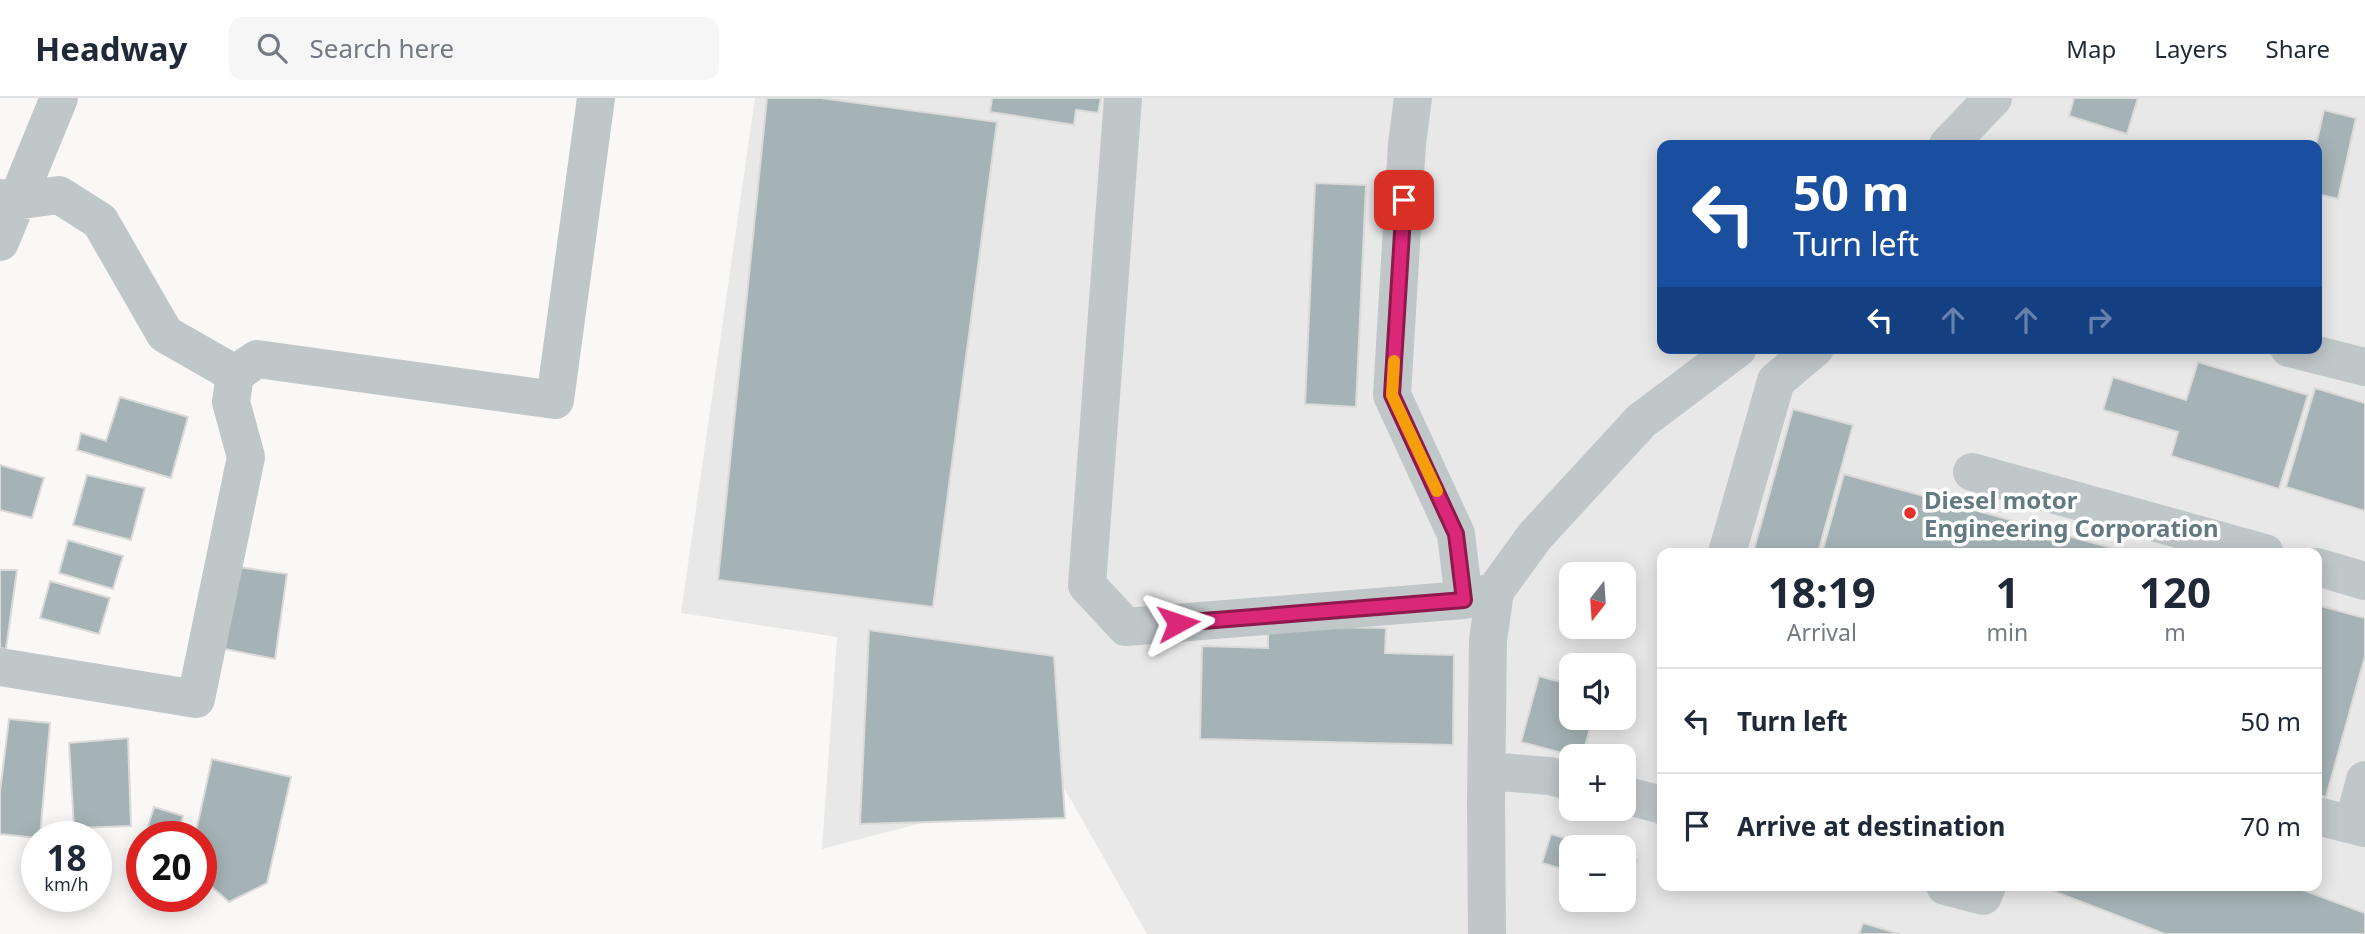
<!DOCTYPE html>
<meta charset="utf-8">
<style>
:root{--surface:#fff;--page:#f6f6f7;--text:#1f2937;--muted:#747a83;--line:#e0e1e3}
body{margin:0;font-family:"Noto Sans",sans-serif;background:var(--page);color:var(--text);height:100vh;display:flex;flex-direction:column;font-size:26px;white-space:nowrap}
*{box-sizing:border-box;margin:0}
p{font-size:23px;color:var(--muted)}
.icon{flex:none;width:38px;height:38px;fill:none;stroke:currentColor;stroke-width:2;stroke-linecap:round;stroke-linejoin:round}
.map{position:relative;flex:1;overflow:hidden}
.side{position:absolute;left:1657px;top:450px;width:665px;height:343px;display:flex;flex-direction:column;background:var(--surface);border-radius:14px;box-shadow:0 4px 18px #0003}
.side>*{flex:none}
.top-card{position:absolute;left:1657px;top:42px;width:665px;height:214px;border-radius:14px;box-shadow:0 4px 18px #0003;background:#1a4fa0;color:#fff;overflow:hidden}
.needle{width:46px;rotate:197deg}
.tools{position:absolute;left:1559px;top:464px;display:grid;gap:14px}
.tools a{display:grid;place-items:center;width:77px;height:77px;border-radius:14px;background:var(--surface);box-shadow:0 4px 18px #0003;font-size:35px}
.speed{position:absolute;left:21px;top:723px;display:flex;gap:14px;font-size:35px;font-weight:700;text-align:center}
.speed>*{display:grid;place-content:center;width:91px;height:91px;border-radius:50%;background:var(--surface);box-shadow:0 4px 18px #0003;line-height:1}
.speed small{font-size:18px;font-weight:400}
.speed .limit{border:10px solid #d22;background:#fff;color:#111}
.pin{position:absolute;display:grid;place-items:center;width:60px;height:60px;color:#fff;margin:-30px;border-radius:14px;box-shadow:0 4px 10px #0006}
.me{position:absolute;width:77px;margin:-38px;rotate:85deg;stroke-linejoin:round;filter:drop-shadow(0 0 5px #0008)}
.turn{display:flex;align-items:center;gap:24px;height:147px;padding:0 21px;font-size:32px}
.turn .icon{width:91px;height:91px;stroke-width:2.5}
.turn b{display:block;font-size:49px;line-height:60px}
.lanes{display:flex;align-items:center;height:66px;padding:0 21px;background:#0003;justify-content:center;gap:35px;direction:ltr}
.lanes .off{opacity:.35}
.eta{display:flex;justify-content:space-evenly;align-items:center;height:119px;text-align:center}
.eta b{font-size:42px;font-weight:700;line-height:49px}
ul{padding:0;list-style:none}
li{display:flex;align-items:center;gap:21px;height:105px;padding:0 21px;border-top:2px solid var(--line)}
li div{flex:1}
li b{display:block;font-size:26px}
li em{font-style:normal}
header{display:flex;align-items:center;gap:42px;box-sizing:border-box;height:98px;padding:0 35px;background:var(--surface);border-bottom:2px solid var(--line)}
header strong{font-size:33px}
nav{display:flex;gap:38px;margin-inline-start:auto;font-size:24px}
.search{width:490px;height:63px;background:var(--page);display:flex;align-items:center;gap:18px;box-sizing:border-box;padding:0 24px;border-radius:14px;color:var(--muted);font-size:26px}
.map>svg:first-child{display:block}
.built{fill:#e7e8e7;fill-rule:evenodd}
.building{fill:#a6b3b6;stroke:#dbdad9;stroke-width:2}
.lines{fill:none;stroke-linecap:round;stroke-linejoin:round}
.minor{stroke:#c0c7c9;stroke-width:38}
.route-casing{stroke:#8e194d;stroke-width:18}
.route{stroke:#db2777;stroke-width:12}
.slow{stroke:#f59e0b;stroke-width:12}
.poi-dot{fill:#e63029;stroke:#fff;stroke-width:2.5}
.labels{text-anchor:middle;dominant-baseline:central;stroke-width:7;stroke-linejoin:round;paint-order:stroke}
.poi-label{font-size:24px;font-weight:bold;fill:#637a82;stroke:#fff;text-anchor:start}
</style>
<header>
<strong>Headway</strong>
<div class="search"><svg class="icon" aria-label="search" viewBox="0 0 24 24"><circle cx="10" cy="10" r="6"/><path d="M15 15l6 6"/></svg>Search here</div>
<nav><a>Map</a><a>Layers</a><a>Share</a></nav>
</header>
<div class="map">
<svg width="2365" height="836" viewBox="0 0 2365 836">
<rect width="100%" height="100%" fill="#f9f8f6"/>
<path class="built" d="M755 0H2365V836H1147L1063 688 822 751 837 539 681 515ZM1662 47H2317V250H1662ZM1662 455H2317V788H1662ZM1572 476H1624V528H1572ZM1572 567H1624V620H1572ZM1572 658H1624V710H1572ZM1572 749H1624V802H1572Z"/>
<path class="building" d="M767 0H821L997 24 933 509 718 482Z
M992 0H1101L1098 15 1076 12 1074 27 990 14Z
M2074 0H2138L2127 36 2069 18Z
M2324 12 2356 20 2338 101 2317 96 2316 47Z
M1315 85 1366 87 1356 309 1305 306Z
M2198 264 2308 297 2279 391 2171 358 2178 334 2103 312 2113 279 2186 302Z
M2315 290 2365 305V413L2286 389Z
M120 299 188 319 171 380 77 352 81 335 106 343Z
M1793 311 1853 327 1818 455H1753Z
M0 367 44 380 32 420 0 412Z
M1844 376 2130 455H1822Z
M87 377 145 390 131 442 73 427Z
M68 442 123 458 113 491 59 475Z
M231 468 287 476 275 561 225 551Z
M0 472H17L6 551 0 550Z
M50 483 110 500 99 536 40 520Z
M2317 507 2365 520V558L2326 699 2317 697Z
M1268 528 1386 530 1385 555 1454 557 1453 647 1200 641 1202 548 1268 550Z
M869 532 1054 558 1065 720 860 726Z
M1539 578 1572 587V620H1593L1582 658H1574L1521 644Z
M9 621 50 625 40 738 37 740 0 736V694Z
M128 640 131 728 74 730 69 645Z
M212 661 291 679 267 785 229 804 201 779V738H195Z
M154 709 183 718 177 738H145Z
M1551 736 1593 749H1572V774L1542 765Z
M1624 758 1637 762 1628 791 1624 790Z
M2040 788H2292L2365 815V836H2165Z
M1863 825 1900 836H1859Z"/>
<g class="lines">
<path class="minor" d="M1123 0 1087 487 1126 529 1464 502 1495 493
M1413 0 1407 46 1392 297 1456 436 1464 502
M1948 47 1993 0
M0 100 15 103 59 97 100 123 165 236 235 276
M0 144 59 0
M2289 250 2365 269
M1972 374 2265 455
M1727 455 1776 283 1815 250
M2317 469 2365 483
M0 569 196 601 246 359 231 304 235 276 257 261 555 302 596 0
M1487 673 1550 678 1572 684
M1624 697 1662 707
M2317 718 2365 730
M2353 727 2365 682
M1945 788 1983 798 1987 788
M1487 836 1486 703 1488 542 1495 493 1535 438 1641 323 1738 250"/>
</g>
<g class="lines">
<defs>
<path id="route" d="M1178 525 1464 502 1456 436 1392 297 1404 102"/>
</defs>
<use href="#route" class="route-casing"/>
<use href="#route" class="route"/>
<path class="slow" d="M1394 263 1392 297 1437 393"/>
</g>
<circle class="poi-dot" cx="1910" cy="415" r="7"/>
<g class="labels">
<g class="poi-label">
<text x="1924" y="401">Diesel motor<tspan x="1924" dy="28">Engineering Corporation</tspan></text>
</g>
</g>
</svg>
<div class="tools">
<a><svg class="needle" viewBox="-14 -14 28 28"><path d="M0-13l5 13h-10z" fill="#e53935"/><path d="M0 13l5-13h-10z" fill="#747a83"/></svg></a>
<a><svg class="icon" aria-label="sound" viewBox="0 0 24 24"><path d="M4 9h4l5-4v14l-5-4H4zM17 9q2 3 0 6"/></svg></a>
<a>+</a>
<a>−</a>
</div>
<div class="speed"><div>18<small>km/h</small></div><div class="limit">20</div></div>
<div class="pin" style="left:1404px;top:102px;background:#d93025"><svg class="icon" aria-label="arrive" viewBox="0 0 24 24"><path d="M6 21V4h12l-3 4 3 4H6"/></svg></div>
<svg class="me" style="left:1178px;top:525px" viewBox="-20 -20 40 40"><path d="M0-17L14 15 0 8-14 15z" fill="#db2777" stroke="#fff" stroke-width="4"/></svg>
<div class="top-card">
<div class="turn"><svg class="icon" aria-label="left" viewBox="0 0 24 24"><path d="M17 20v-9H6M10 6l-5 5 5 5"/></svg><div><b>50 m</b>Turn left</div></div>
<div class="lanes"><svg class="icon" aria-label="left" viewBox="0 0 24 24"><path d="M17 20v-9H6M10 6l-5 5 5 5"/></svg><svg class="icon off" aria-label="ahead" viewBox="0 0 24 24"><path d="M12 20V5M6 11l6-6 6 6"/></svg><svg class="icon off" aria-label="ahead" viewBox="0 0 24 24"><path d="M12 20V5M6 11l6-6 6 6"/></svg><svg class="icon off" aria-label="right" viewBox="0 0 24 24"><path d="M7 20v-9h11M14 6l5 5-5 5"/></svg></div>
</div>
<section class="side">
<div class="eta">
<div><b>18:19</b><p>Arrival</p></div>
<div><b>1</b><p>min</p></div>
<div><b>120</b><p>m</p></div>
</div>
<ul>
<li><svg class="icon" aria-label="left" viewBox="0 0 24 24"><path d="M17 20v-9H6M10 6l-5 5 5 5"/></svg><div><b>Turn left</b></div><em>50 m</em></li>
<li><svg class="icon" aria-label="arrive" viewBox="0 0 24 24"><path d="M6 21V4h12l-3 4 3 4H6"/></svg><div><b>Arrive at destination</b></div><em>70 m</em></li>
</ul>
</section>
</div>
